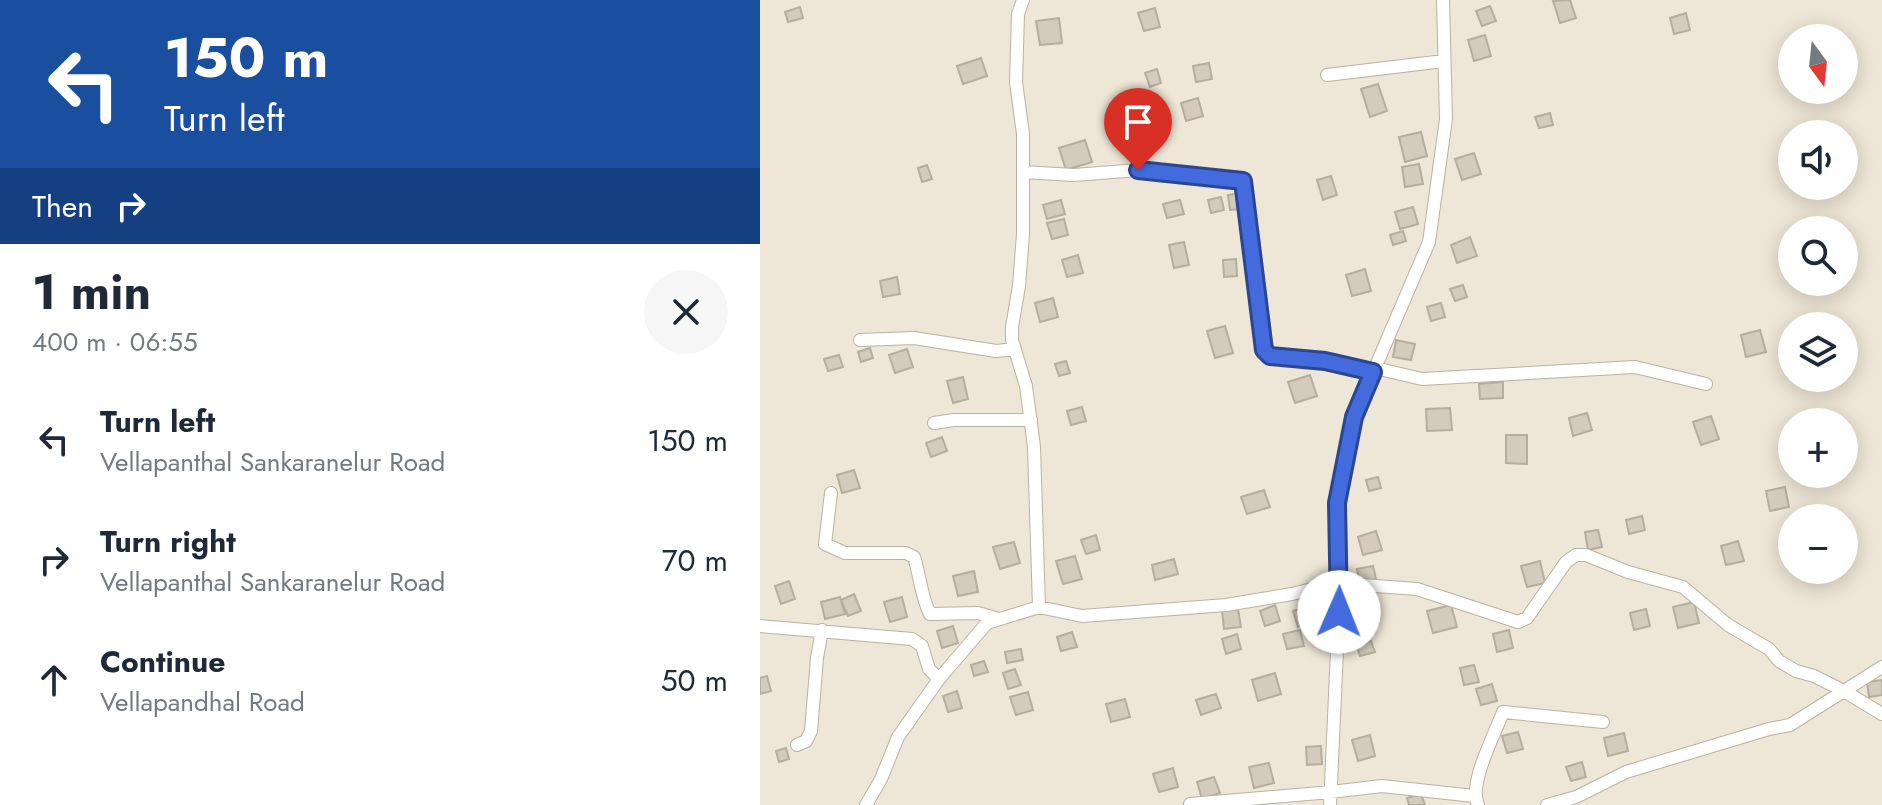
<!DOCTYPE html>
<meta charset="utf-8">
<style>
:root{--surface:#fff;--page:#f6f6f7;--text:#1f2937;--muted:#747a83}
body{margin:0;font-family:Jost,sans-serif;background:var(--page);color:var(--text);height:100vh;display:flex;flex-direction:column;font-size:30px;white-space:nowrap}
*{box-sizing:border-box;margin:0}
p{font-size:26px;color:var(--muted)}
.icon{flex:none;width:44px;height:44px;fill:none;stroke:currentColor;stroke-width:2;stroke-linecap:round;stroke-linejoin:round}
.map{position:relative;flex:1;overflow:hidden}
.drawer{display:flex;flex-direction:column;background:var(--surface);width:760px}
.drawer>*{flex:none}
.banner{background:#1a4fa0;color:#fff;overflow:hidden}
.needle{width:52px;rotate:165deg}
.tools{position:absolute;left:1018px;top:24px;display:grid;gap:16px}
.tools a{display:grid;place-items:center;width:80px;height:80px;border-radius:50%;background:var(--surface);box-shadow:0 4px 20px #0003;font-size:40px}
.pin{position:absolute;display:grid;place-items:center;width:68px;height:68px;color:#fff;margin:-82px -34px;border-radius:50% 50% 50% 0;rotate:-45deg;box-shadow:0 0 8px #0007}
.pin .icon{rotate:45deg}
.me{position:absolute;width:88px;margin:-44px;rotate:1deg;stroke-linejoin:round;filter:drop-shadow(0 0 6px #0008)}
.turn{display:flex;align-items:center;gap:28px;height:168px;padding:0 32px;font-size:36px}
.turn .icon{width:104px;height:104px;stroke-width:2.5}
.turn b{display:block;font-size:56px;line-height:68px}
.then{display:flex;align-items:center;height:76px;padding:0 32px;background:#0003;gap:16px;font-size:30px}
.round{display:grid;place-items:center;flex:none;width:84px;height:84px;border-radius:42px;background:var(--page)}
.overview{display:flex;align-items:center;justify-content:space-between;height:136px;padding:0 32px}
h1{font-size:48px;font-weight:700;line-height:60px}
ul{padding:0;list-style:none}
li{display:flex;align-items:center;gap:24px;height:120px;padding:0 32px}
li div{flex:1}
li b{display:block;font-size:30px}
li em{font-style:normal}
main{display:flex;flex:1;min-height:0}
.map>svg:first-child{display:block}
.building{fill:#d3cbbb;stroke:#b5ae9e;stroke-width:2}
.lines{fill:none;stroke-linecap:round;stroke-linejoin:round}
.street-casing{stroke:#b9b2a2;stroke-width:14}
.street{stroke:#fff;stroke-width:12}
.route-casing{stroke:#2c4690;stroke-width:20}
.route{stroke:#436bdd;stroke-width:14}
</style>
<main>
<section class="drawer">
<div class="banner">
<div class="turn"><svg class="icon" aria-label="left" viewBox="0 0 24 24"><path d="M17 20v-9H6M10 6l-5 5 5 5"/></svg><div><b>150 m</b>Turn left</div></div>
<div class="then">Then<svg class="icon" aria-label="right" viewBox="0 0 24 24"><path d="M7 20v-9h11M14 6l5 5-5 5"/></svg></div>
</div>
<div class="overview"><div><h1>1 min</h1><p>400 m · 06:55</p></div><a class="round"><svg class="icon" aria-label="close" viewBox="0 0 24 24"><path d="M6 6l12 12M18 6L6 18"/></svg></a></div>
<ul>
<li><svg class="icon" aria-label="left" viewBox="0 0 24 24"><path d="M17 20v-9H6M10 6l-5 5 5 5"/></svg><div><b>Turn left</b><p>Vellapanthal Sankaranelur Road</p></div><em>150 m</em></li>
<li><svg class="icon" aria-label="right" viewBox="0 0 24 24"><path d="M7 20v-9h11M14 6l5 5-5 5"/></svg><div><b>Turn right</b><p>Vellapanthal Sankaranelur Road</p></div><em>70 m</em></li>
<li><svg class="icon" aria-label="ahead" viewBox="0 0 24 24"><path d="M12 20V5M6 11l6-6 6 6"/></svg><div><b>Continue</b><p>Vellapandhal Road</p></div><em>50 m</em></li>
</ul>
</section>
<div class="map">
<svg width="1122" height="805" viewBox="0 0 1122 805">
<rect width="100%" height="100%" fill="#eee6d6"/>
<path class="building" d="M810 0 816 18 800 23 793 1Z
M730 6 736 21 722 26 716 11Z
M40 7 43 18 28 22 25 12Z
M395 8 400 27 384 31 378 13Z
M926 13 930 30 914 34 910 18Z
M299 18 302 43 280 45 276 21Z
M725 35 731 56 714 61 708 40Z
M221 58 227 76 203 84 197 66Z
M449 63 452 79 436 82 433 66Z
M397 69 401 83 390 87 385 73Z
M618 84 627 111 610 117 601 89Z
M438 98 443 116 426 121 421 103Z
M790 113 793 125 779 128 775 117Z
M661 132 667 156 645 162 639 137Z
M325 140 332 162 306 170 299 148Z
M714 153 721 174 702 180 695 159Z
M659 164 663 184 645 187 642 167Z
M167 165 172 179 162 182 158 168Z
M571 176 577 195 563 200 557 180Z
M481 193 484 209 470 210 468 195Z
M461 197 464 210 451 213 448 200Z
M301 200 305 214 287 219 283 205Z
M420 200 424 214 407 218 403 204Z
M653 207 658 224 640 229 635 212Z
M304 219 308 235 292 239 287 223Z
M643 231 646 241 633 245 630 235Z
M710 237 717 256 697 263 691 245Z
M424 242 429 265 414 268 409 245Z
M318 255 323 273 307 277 302 260Z
M476 259 477 276 464 277 463 260Z
M605 269 611 291 592 296 586 275Z
M137 277 140 294 123 297 120 281Z
M703 285 707 297 695 301 690 289Z
M293 298 298 317 280 322 275 303Z
M681 303 685 317 671 321 667 307Z
M465 326 473 353 455 358 447 331Z
M1000 330 1006 352 986 357 981 335Z
M636 340 655 344 651 360 633 357Z
M110 348 113 358 101 362 98 352Z
M147 349 153 367 135 373 129 355Z
M79 355 83 367 68 371 64 359Z
M306 361 310 373 299 376 295 364Z
M550 375 557 396 535 403 528 382Z
M203 377 208 399 193 403 187 381Z
M743 382V398L720 399 719 384Z
M322 407 326 421 311 425 307 411Z
M690 408 692 430 667 431 666 409Z
M827 413 832 430 813 436 809 418Z
M951 416 959 439 941 445 933 422Z
M746 435H767V464L746 463Z
M182 437 187 451 171 457 166 443Z
M94 470 100 488 82 493 77 475Z
M618 477 621 488 609 491 606 480Z
M1025 487 1029 507 1010 511 1006 491Z
M504 490 510 507 487 514 481 497Z
M882 516 885 530 869 534 866 520Z
M838 530 842 547 828 550 825 532Z
M616 531 622 550 603 555 598 537Z
M336 535 340 550 326 554 321 540Z
M978 541 984 561 966 565 961 546Z
M254 542 260 563 240 569 233 547Z
M315 556 322 579 303 584 296 561Z
M414 559 418 574 395 580 392 565Z
M780 561 785 583 767 587 761 566Z
M613 566 616 579 600 583 597 569Z
M214 571 218 592 198 596 193 576Z
M29 581 35 599 21 604 15 586Z
M571 590 573 599 559 601 557 593Z
M94 594 101 611 88 616 81 600Z
M80 597 85 614 65 619 61 602Z
M142 597 147 617 130 622 124 602Z
M934 602 939 623 918 628 913 607Z
M515 605 520 621 505 626 500 611Z
M550 605 556 621 538 627 533 611Z
M691 605 697 627 673 633 667 611Z
M478 609 481 627 464 629 462 611Z
M886 609 890 626 874 630 870 613Z
M606 615 609 627 595 630 592 619Z
M193 626 198 643 182 648 177 631Z
M540 630 544 646 527 649 523 634Z
M749 630 753 648 737 652 733 634Z
M312 632 317 647 301 651 297 637Z
M477 634 481 649 466 654 462 639Z
M611 641 615 652 600 656 597 646Z
M261 649 263 660 247 663 245 652Z
M224 661 228 672 214 676 211 665Z
M714 665 719 682 704 685 700 668Z
M255 669 261 685 248 689 243 673Z
M515 673 521 694 498 701 492 680Z
M7 676 11 691 0 694V678Z
M1122 680V695L1109 697 1107 682Z
M732 684 737 701 721 705 716 689Z
M197 691 202 708 188 712 183 696Z
M268 692 273 710 256 715 250 697Z
M456 694 461 708 441 715 436 700Z
M365 699 370 717 351 722 346 704Z
M758 732 763 749 747 753 742 736Z
M864 733 868 751 848 756 844 738Z
M610 735 615 756 598 761 592 740Z
M561 746 562 764 547 765 546 747Z
M26 748 29 759 19 762 16 751Z
M822 762 826 777 811 781 806 767Z
M509 763 514 783 494 788 489 767Z
M413 768 418 787 399 792 393 774Z
M454 777 460 793 442 799 437 782Z
M661 794 665 805H649L647 798Z"/>
<g class="lines">
<defs>
<path id="street" d="M263 0 258 14 256 82 263 134V234L259 286 252 327V340L266 386 274 447 279 607
M567 75 684 61
M263 172 314 175 378 170 483 181 504 350 510 356 565 361 613 372
M100 340 154 338 236 351 255 349
M615 368 662 379 875 367 946 384
M174 423 194 420H271
M71 493 65 544 85 553H146L154 557C160 575 161 597 170 614L218 613 239 619
M0 626 152 639 162 646 169 669 179 679
M37 745 46 741 51 731 57 658 62 630
M430 804 571 792 622 786 714 796
M106 805 121 779 138 737 179 679 227 623 279 607 322 616 466 605 532 594 560 587 602 585 657 589 758 622 767 618 806 562 816 555H826L868 572 923 587 968 625 1009 649 1019 661 1036 671 1054 676 1084 691 1122 714
M570 805 580 584 577 503 594 417 669 242 686 119 683 0
M718 805C708 784 735 734 743 712L843 722
M787 805 816 797 866 772 1009 729 1030 725 1122 667"/>
</defs>
<use href="#street" class="street-casing"/>
<use href="#street" class="street"/>
</g>
<g class="lines">
<defs>
<path id="route" d="M378 170 483 181 504 350 510 356 565 361 613 372 594 417 577 503 579 612"/>
</defs>
<use href="#route" class="route-casing"/>
<use href="#route" class="route"/>
</g>
</svg>
<div class="tools">
<a><svg class="needle" viewBox="-14 -14 28 28"><path d="M0-13l5 13h-10z" fill="#e53935"/><path d="M0 13l5-13h-10z" fill="#747a83"/></svg></a>
<a><svg class="icon" aria-label="sound" viewBox="0 0 24 24"><path d="M4 9h4l5-4v14l-5-4H4zM17 9q2 3 0 6"/></svg></a>
<a><svg class="icon" aria-label="search" viewBox="0 0 24 24"><circle cx="10" cy="10" r="6"/><path d="M15 15l6 6"/></svg></a>
<a><svg class="icon" aria-label="layers" viewBox="0 0 24 24"><path d="M12 4l9 5-9 5-9-5zM3 14l9 5 9-5"/></svg></a>
<a>+</a>
<a>−</a>
</div>
<div class="pin" style="left:378px;top:170px;background:#d93025"><svg class="icon" aria-label="arrive" viewBox="0 0 24 24"><path d="M6 21V4h12l-3 4 3 4H6"/></svg></div>
<svg class="me" style="left:579px;top:612px" viewBox="-20 -20 40 40"><circle r="19" fill="#fff"/><path d="M0-13L10 11 0 6-10 11z" fill="#436bdd"/></svg>
</div>
</main>
